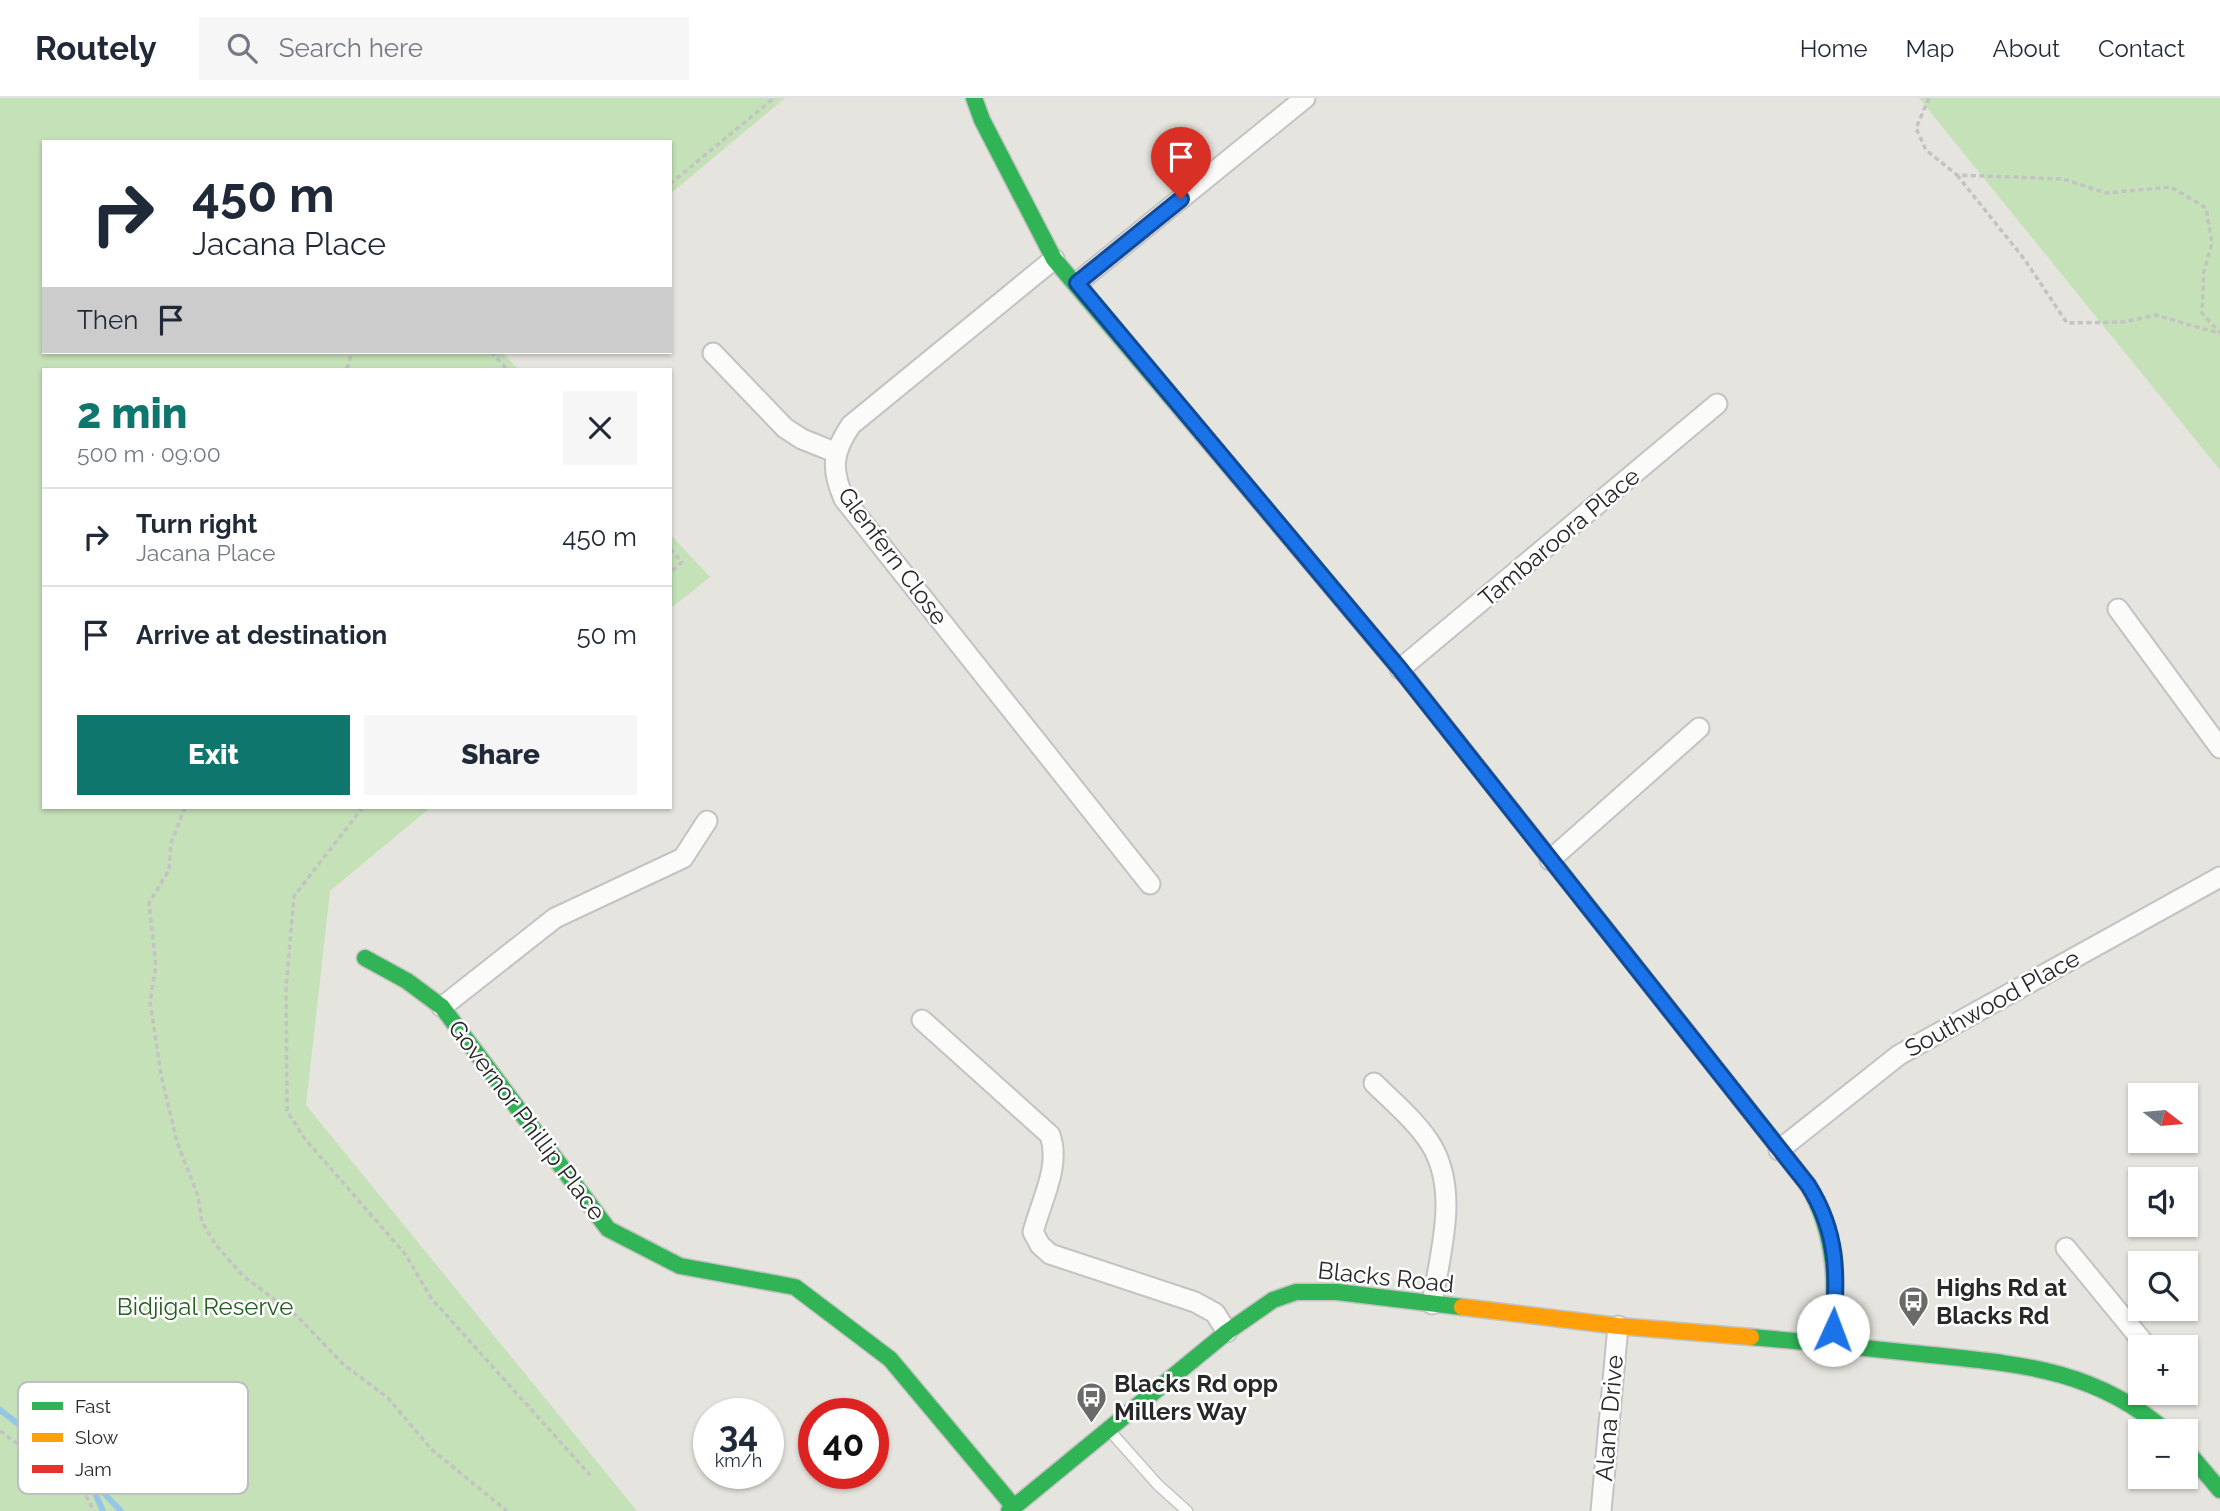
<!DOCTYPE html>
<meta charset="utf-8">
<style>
:root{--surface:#fff;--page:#f6f6f7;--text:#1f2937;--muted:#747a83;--line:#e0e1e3;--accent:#0f766e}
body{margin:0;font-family:Raleway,sans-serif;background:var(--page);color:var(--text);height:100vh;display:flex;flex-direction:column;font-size:26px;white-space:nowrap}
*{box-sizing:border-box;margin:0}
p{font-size:23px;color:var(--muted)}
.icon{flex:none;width:38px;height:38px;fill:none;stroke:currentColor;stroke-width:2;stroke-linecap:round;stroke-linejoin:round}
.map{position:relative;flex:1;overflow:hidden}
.panel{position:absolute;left:42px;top:270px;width:630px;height:441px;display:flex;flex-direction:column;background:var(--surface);border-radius:0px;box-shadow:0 2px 5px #0004}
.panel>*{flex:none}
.banner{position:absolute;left:42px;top:42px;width:630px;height:214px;border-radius:0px;box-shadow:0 2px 5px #0004;background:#fff;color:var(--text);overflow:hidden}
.needle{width:46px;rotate:106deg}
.fabs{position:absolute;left:2128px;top:985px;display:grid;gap:14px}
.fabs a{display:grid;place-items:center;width:70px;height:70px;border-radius:0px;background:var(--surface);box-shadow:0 2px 5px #0004;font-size:35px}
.speed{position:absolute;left:693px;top:1300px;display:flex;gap:14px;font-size:35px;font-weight:700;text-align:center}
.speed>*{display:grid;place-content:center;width:91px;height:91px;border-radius:50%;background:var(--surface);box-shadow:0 2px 5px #0004;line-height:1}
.speed small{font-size:18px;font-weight:400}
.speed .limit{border:10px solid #d22;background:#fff;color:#111}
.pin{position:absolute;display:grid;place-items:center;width:60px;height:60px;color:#fff;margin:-72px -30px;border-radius:50% 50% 50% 0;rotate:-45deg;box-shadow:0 0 7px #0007}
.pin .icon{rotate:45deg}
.me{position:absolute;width:77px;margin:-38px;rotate:2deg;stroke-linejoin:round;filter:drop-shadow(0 0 5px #0008)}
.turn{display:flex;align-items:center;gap:24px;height:147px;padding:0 35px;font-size:32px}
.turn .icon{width:91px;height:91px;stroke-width:2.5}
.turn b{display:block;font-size:49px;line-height:60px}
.then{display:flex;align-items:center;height:66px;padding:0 35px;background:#0003;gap:14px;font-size:26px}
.round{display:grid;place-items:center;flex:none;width:74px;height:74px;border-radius:0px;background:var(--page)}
.overview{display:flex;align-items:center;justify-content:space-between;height:119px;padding:0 35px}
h1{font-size:42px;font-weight:800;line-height:52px;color:var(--accent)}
.button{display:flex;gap:14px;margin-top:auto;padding:14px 35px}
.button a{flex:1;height:80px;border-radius:0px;background:var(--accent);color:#fff;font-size:28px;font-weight:800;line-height:80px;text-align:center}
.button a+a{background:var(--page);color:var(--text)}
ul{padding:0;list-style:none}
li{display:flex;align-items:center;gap:21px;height:98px;padding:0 35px;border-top:2px solid var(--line)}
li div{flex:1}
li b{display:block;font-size:26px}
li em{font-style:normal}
header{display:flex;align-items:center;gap:42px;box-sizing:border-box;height:98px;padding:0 35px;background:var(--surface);border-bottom:2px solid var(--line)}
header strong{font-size:33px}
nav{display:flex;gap:38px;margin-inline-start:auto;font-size:24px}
.search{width:490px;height:63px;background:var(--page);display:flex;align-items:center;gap:18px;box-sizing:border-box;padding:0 24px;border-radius:0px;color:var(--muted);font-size:26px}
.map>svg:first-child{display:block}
.green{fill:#c4e1b8}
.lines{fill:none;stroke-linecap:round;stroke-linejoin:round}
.stream{stroke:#94c7e5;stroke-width:6}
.lane-casing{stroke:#c4c3c3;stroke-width:13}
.street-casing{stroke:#c4c3c3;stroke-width:23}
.fast-casing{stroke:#c4c3c3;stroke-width:19}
.slow-casing{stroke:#c4c3c3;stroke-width:19}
.jam-casing{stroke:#c4c3c3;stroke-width:19}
.path{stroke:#c4c3c3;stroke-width:3.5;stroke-dasharray:5 3.5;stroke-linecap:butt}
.lane{stroke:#fbfbfa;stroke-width:10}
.street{stroke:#fbfbfa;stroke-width:19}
.fast{stroke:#30b455;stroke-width:16}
.slow{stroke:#ff9f0a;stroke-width:16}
.jam{stroke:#e5322d;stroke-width:16}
.route-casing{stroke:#114b97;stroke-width:18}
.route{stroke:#1a73e8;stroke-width:12}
.labels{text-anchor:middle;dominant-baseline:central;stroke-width:5;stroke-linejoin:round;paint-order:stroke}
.street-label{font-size:24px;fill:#282828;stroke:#fff}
.poi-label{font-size:24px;font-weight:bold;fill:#282828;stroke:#fff;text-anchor:start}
.park-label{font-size:24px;fill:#23601d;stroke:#fff}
.key{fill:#fff;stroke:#bebebe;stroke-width:2}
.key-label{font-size:19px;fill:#282828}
</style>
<header>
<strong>Routely</strong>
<div class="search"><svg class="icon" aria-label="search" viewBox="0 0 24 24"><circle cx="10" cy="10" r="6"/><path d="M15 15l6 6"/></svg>Search here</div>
<nav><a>Home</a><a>Map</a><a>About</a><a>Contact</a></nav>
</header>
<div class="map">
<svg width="2220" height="1413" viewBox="0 0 2220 1413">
<rect width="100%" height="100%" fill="#e6e4de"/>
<path class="green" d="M0 0H785L670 96V44H44V254H502L518 271H44V709H431L330 793 306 1007 637 1413H0Z
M1919 0H2220V372Z
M670 436 710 479 670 511Z"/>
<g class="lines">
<path class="stream" d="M0 1312 89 1380 121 1413
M91 1386 103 1413"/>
<defs>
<path id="lane" d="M1110 1333 1158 1387 1187 1413"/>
<path id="street" d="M1054 161 851 327C832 355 831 371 844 401L1150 786
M1077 185 1305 0
M713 255 785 330 802 341 837 355
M2118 511 2220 650
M1400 571 1717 306
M1550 762 1699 630
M442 909 555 820 683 760 707 723
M922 922 1050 1037C1061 1068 1041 1103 1033 1134L1040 1147 1050 1156 1195 1204 1215 1215 1227 1234
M1374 985C1393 1004 1416 1023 1430 1045 1460 1092 1440 1155 1432 1206
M1779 1052 1899 957 2220 779
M2066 1150 2148 1250
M1601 1413 1618 1228"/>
<path id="fast" d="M974 0 982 22 1054 161 1241 382
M1548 758 1808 1087C1837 1138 1837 1189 1832 1246
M365 860 407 883 442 909 608 1131 680 1168 795 1189 890 1261 1014 1409
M1751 1239C1808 1244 1865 1250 1922 1256 2015 1266 2093 1269 2167 1334
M2186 1352 2220 1392
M1009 1413 1227 1234 1273 1202 1296 1194H1337L1462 1209"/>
<path id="slow" d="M1241 382 1408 581
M1462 1209 1618 1228 1751 1239"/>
<path id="jam" d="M1408 581 1548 758"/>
</defs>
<use href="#lane" class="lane-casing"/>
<use href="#street" class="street-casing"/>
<use href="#fast" class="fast-casing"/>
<use href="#slow" class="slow-casing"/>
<use href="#jam" class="jam-casing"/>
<path class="path" d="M1929 0 1916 30 1926 52 1957 77 2063 81 2106 95 2171 89 2206 110 2212 145 2204 173 2202 215 2220 235
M1957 77 2025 162 2067 225 2123 224 2156 217 2218 235
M670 86 774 0
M491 254 507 271
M347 271 352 254
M670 451 682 464 670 475
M185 709 171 745 169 772 149 805 156 868 150 903 161 977 177 1044 198 1098 202 1124 216 1147 243 1178 297 1218 343 1266 388 1300 431 1351 507 1413
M363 709 294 798 286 891 287 1013 305 1041 406 1157 431 1200 590 1377
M0 1333 25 1351 75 1377 94 1413"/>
<use href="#lane" class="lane"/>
<use href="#street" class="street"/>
<use href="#fast" class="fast"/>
<use href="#slow" class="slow"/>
<use href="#jam" class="jam"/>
</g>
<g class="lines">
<defs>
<path id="route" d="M1181 101 1077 185 1400 571 1808 1087C1838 1134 1838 1177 1833 1232"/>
</defs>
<use href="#route" class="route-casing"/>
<use href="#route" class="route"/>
</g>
<defs>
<symbol id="bus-pin" viewBox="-11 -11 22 30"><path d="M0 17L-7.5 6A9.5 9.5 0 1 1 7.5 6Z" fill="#6a6a68" stroke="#fff"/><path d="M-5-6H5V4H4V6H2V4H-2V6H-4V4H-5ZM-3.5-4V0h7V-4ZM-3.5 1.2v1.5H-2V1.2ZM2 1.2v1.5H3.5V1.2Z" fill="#fff"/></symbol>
</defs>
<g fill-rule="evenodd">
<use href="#bus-pin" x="1896" y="1186" width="35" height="47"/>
<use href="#bus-pin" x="1074" y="1282" width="35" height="47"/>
</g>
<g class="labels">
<g class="street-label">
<text transform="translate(1559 439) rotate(-40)">Tambaroora Place</text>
<text transform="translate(893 458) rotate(53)">Glenfern Close</text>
<text transform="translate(1992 905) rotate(-29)">Southwood Place</text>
<text transform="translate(527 1022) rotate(53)">Governor Phillip Place</text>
<text transform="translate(1386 1179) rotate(6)">Blacks Road</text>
<text transform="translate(1609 1320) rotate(-85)">Alana Drive</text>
</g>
<g class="poi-label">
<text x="1936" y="1189">Highs Rd at<tspan x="1936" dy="28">Blacks Rd</tspan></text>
<text x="1114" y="1285">Blacks Rd opp<tspan x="1114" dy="28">Millers Way</tspan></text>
</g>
<g class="park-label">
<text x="205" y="1208">Bidjigal Reserve</text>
</g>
</g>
<rect x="18" y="1284" width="230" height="112" rx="10" class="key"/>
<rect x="32" y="1304" width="31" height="8" fill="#30b455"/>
<rect x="32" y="1335" width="31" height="9" fill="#ff9f0a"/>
<rect x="32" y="1367" width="31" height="8" fill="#e5322d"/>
<g class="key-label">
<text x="75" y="1315">Fast</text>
<text x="75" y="1346">Slow</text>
<text x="75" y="1378">Jam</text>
</g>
</svg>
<div class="fabs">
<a><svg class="needle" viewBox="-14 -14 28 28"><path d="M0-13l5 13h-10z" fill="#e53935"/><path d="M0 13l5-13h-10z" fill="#747a83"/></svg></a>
<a><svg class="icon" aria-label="sound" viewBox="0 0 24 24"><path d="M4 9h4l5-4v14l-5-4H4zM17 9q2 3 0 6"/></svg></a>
<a><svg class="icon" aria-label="search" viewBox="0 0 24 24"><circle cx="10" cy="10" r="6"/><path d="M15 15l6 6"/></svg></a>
<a>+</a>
<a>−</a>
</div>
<div class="speed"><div>34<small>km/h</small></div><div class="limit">40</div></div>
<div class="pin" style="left:1181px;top:101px;background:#d93025"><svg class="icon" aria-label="arrive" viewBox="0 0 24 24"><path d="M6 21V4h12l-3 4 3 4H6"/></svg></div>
<svg class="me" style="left:1833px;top:1232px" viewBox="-20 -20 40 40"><circle r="19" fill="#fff"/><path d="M0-13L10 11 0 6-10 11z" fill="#1a73e8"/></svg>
<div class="banner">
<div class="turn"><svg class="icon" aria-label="right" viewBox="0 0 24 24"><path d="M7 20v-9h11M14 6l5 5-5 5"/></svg><div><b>450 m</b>Jacana Place</div></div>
<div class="then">Then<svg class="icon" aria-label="arrive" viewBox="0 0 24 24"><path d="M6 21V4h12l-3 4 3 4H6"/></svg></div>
</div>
<section class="panel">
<div class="overview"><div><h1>2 min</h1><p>500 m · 09:00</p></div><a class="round"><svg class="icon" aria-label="close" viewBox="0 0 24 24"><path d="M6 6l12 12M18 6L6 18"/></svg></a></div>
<ul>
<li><svg class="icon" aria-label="right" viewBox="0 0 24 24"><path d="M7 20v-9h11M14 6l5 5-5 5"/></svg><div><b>Turn right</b><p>Jacana Place</p></div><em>450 m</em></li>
<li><svg class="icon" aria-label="arrive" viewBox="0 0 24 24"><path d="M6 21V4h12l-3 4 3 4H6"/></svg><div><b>Arrive at destination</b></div><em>50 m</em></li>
</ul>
<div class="button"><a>Exit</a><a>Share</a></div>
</section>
</div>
